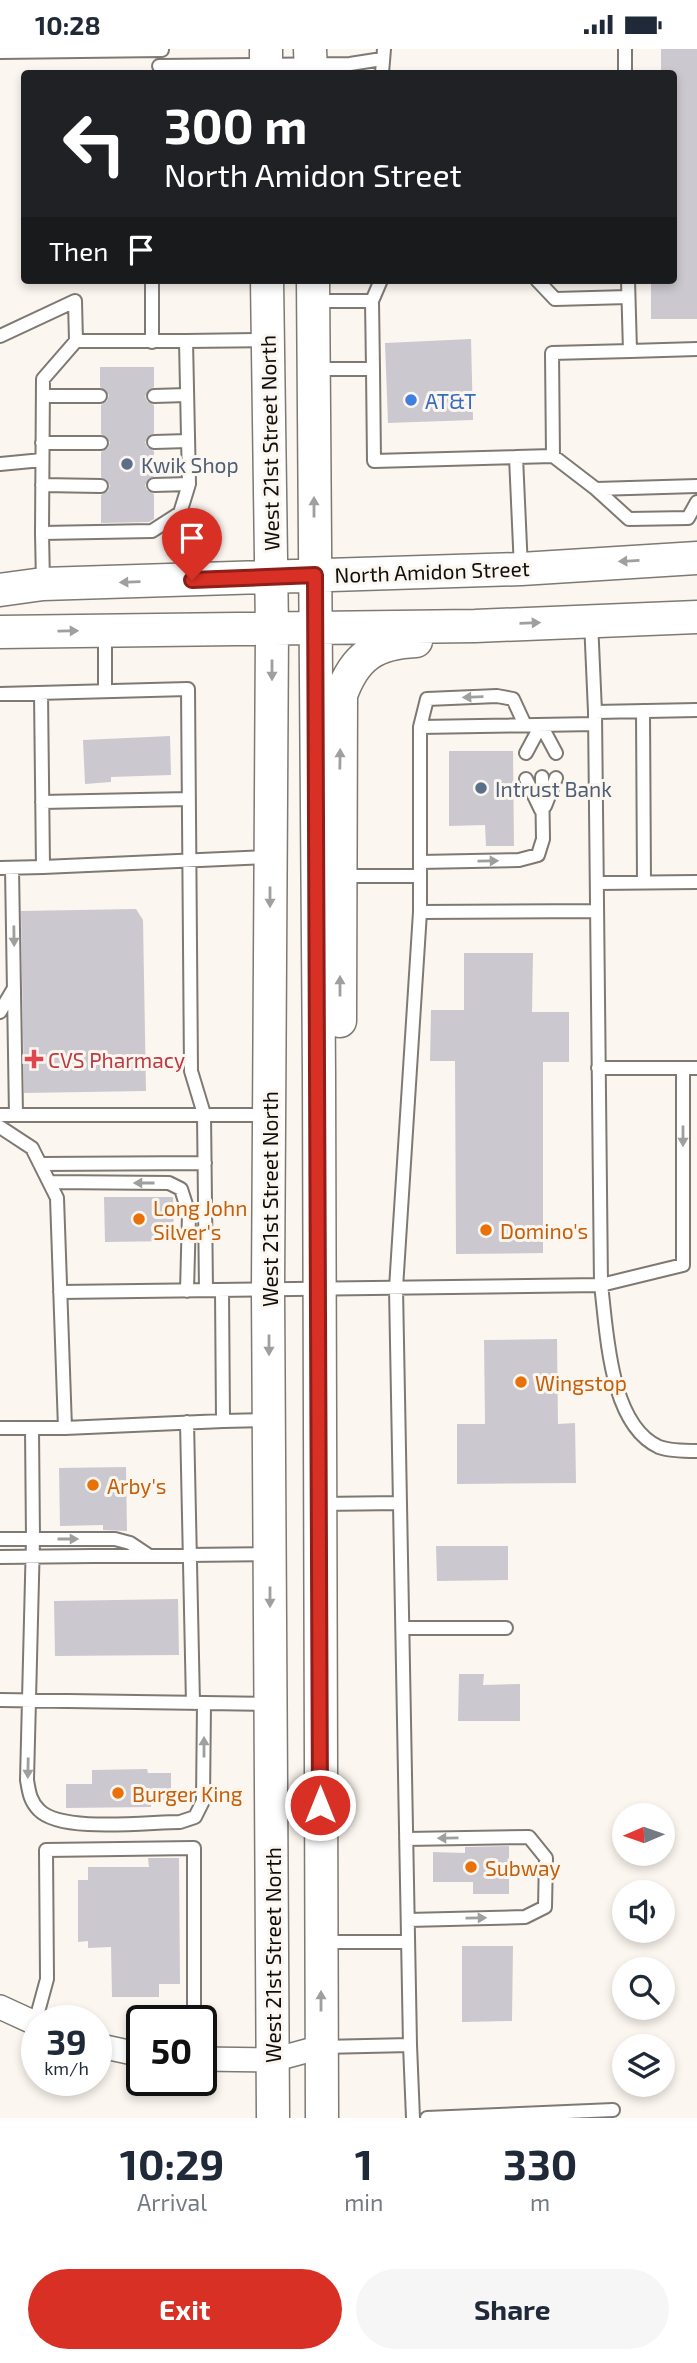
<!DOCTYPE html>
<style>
:root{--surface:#fff;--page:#f6f6f7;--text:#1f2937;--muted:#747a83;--accent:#d93025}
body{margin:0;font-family:"Exo 2",sans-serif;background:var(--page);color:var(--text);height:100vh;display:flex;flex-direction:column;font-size:26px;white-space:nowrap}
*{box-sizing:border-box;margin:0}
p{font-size:23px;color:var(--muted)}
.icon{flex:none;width:38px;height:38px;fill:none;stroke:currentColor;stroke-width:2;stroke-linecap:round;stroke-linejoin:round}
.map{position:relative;height:2069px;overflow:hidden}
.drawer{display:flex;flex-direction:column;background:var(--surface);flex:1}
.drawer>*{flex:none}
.guide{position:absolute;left:21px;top:21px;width:656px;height:214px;border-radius:7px;box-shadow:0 4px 10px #0003;background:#202124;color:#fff;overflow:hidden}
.needle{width:46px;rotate:268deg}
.tools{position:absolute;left:612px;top:1754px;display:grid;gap:14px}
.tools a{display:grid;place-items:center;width:63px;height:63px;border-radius:50%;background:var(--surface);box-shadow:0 4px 10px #0003;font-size:35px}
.speed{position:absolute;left:21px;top:1956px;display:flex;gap:14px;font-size:35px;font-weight:700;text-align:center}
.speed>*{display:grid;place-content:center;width:91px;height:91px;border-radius:50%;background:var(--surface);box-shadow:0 4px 10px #0003;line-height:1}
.speed small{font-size:18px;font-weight:400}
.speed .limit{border:4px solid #111;border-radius:10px;background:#fff;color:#111}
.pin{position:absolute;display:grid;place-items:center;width:60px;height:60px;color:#fff;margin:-72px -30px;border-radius:50% 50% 50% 0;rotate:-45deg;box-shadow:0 0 7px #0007}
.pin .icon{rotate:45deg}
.me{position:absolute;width:77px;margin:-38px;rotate:0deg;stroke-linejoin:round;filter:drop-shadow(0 0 5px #0008)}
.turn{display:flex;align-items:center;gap:24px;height:147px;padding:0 28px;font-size:32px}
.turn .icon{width:91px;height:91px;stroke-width:2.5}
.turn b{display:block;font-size:49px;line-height:60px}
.then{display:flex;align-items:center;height:66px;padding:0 28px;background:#0003;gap:14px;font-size:26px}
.eta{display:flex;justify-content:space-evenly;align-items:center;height:119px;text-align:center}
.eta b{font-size:42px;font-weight:700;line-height:49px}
.action{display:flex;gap:14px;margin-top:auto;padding:14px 28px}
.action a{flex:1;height:80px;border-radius:42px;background:var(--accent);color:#fff;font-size:28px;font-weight:700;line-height:80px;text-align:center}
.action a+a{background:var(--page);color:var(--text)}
.status{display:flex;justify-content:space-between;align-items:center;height:49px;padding:0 35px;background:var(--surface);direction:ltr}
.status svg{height:19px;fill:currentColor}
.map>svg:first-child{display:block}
.building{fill:#ccc8cf}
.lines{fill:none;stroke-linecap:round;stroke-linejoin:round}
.service-casing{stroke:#7e7973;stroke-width:16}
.minor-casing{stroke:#7e7973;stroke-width:26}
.secondary-casing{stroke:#7e7973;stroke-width:35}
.service{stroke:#fff;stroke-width:12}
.minor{stroke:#fff;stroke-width:23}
.secondary{stroke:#fff;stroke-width:32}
.oneway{fill:#9f9f9e}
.route-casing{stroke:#8d1f18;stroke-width:18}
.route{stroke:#d93025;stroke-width:12}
.shop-dot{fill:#3f7fe0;stroke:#fcf6f0;stroke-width:2.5}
.service-dot{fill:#5c6f8a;stroke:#fcf6f0;stroke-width:2.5}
.health-dot{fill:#e0444e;stroke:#fcf6f0;stroke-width:2.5}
.food-dot{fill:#e8710a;stroke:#fcf6f0;stroke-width:2.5}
.labels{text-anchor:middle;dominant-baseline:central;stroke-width:6;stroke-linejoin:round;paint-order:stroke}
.shop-label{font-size:21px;fill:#366cbe;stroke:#fcf6f0;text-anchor:start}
.street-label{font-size:21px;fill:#100e0c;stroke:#fcf6f0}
.service-label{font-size:21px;fill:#4e5e75;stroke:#fcf6f0;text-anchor:start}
.health-label{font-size:21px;fill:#be3a42;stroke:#fcf6f0;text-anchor:start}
.food-label{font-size:21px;fill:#c56008;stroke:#fcf6f0;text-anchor:start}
</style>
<div class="status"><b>10:28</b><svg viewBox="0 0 49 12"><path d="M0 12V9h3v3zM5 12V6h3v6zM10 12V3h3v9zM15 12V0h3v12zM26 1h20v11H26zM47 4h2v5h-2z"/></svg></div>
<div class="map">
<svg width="697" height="2069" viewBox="0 0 697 2069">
<rect width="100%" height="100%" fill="#fcf6f0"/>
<path class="building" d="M661 0H697V270H651V231H674V24H661Z
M471 290 473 371 388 374 385 294Z
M100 318H154V338L145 347 147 352 154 356V384L145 393 147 398 154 402V427L145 436 147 441 154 445V470L149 473 101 474V446L108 442 110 436 101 428V403L108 399 110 393 101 385V356L107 352 109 346 100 338Z
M170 687 171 726 111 728V733L85 735 83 691Z
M449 702H513L514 797H486L485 776 449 777Z
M136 860 143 871 146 1042 24 1044 21 862Z
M464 904H533L532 963H569V1013H543V1204L456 1205 455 1012H430L431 961H464Z
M104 1148H173L174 1192 105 1193Z
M557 1290 558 1375 575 1374 576 1434 457 1435V1375H485L484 1291Z
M126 1418 127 1482 103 1481V1476L60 1477 59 1419Z
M436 1497H508V1531L437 1532Z
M178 1550 179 1606 55 1607 54 1552Z
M459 1625H484L483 1636 520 1635V1672H458Z
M147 1720 148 1724H171V1754H151V1758L66 1759V1735H92V1721Z
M509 1797V1845H473V1833H433V1803L465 1804V1798Z
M148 1809H179L180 1935H159V1948H112L111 1898 88 1899V1892L78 1893V1831H88V1818H149Z
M462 1897H513L512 1972 462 1973Z"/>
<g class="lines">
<defs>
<path id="service" d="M625 0V24
M0 3 162 1
M159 17 350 15 382 10
M382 24 384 0
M152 231V293
M537 231 555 250 628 248
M628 231 630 302 697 300
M314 252H372L381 231
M0 287 75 252 76 292
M314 320H373L372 252
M373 320 374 412 516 408
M43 347H100
M154 347 187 346
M154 393 188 392
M42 394H101
M553 407 596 440 697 437
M0 415 42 411
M42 436 101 437
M154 436 189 435
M596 440 629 470 688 469 697 453
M42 484 43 330 76 292H186
M521 520 516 408 553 407 552 304 630 302
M43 534 42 484 152 482 180 464 189 435 186 292 266 291
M105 583V642
M0 645 188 640 191 1022 204 1065 206 1241
M643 662 644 833
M595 663 697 661
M541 676 556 704
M420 678 427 650 497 647 513 650 525 676
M526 704 541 676
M526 730 541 761
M42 753 189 750
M545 757 556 729
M420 813 519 811 538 806 543 790 542 728
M43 818 270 808
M0 819 43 818 41 644
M12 819 16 1066
M340 827H420
M597 834 697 833
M420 863V678L595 675
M0 963 14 939
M598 1019H697
M683 1019V1216L601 1236C607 1282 609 1375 659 1398 670 1402 686 1402 697 1402
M0 1066H269
M0 1078 32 1099 57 1149 65 1379H0
M40 1115 205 1114
M50 1133 169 1134 181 1140 189 1165 187 1242
M60 1243 601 1236 595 663 591 572
M223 1372 268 1371
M187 1373 193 1654
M32 1379 33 1490 27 1731C29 1743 30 1752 39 1761 61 1784 148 1773 180 1773L195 1768 203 1752 204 1654
M65 1379 223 1372 222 1241
M320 1455 400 1454
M0 1490H115L130 1494 148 1506
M0 1508 269 1505
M403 1579H506
M0 1651 270 1655
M406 1790 529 1788 546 1809 545 1858 525 1868 408 1871
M321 1893H408
M35 1974 47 1930 46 1801 194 1799V1972
M410 1996 396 1239 420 863 597 862
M322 1998 410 1996 413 2069
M427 2069 613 2061"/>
<path id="minor" d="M0 1958 37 1975
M96 1996 142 2006
M201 2010 273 2011 321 1998"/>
<path id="secondary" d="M266 0V24
M310 0 311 24
M267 231 272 580 268 1241 273 2069
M313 231 319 1026 322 2069
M0 541 43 535 521 520 697 509
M0 583 475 577 697 568
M340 972 341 646C355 607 375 594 416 592"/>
</defs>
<use href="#service" class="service-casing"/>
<use href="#minor" class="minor-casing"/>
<use href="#secondary" class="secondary-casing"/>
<use href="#service" class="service"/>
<use href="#minor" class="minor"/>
<use href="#secondary" class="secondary"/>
</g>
<defs><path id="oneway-solid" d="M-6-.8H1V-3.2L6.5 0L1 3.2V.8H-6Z" transform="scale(1.75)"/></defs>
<g class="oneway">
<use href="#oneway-solid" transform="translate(314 458) rotate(-90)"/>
<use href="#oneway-solid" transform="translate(629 512) rotate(177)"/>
<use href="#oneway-solid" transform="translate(130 533) rotate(178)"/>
<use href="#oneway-solid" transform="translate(530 574) rotate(-2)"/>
<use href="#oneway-solid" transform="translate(68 582) rotate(-1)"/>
<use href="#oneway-solid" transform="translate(272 621) rotate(90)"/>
<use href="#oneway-solid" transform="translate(473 648) rotate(178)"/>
<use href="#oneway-solid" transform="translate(340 710) rotate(-89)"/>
<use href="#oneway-solid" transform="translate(488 812) rotate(-1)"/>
<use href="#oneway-solid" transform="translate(270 848) rotate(90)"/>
<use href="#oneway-solid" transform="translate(14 887) rotate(89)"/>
<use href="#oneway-solid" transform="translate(340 937) rotate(-90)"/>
<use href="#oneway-solid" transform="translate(683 1087) rotate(90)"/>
<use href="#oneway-solid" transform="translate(144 1134) rotate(-180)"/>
<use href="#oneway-solid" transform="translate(269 1296) rotate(90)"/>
<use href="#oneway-solid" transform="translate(68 1490)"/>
<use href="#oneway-solid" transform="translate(270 1548) rotate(90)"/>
<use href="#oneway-solid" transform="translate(204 1698) rotate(-90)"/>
<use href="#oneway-solid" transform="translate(28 1719) rotate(91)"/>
<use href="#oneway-solid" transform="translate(448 1789) rotate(179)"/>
<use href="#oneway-solid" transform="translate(476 1869) rotate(-1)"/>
<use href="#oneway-solid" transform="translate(321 1952) rotate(-90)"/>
</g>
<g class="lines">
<defs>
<path id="route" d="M192 531 315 526 320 1756"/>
</defs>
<use href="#route" class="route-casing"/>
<use href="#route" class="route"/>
</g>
<circle class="shop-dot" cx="411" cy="351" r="7"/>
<g class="service-dot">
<circle cx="127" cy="415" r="7"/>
<circle cx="481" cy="739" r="7"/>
</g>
<path class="health-dot" d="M30.5 999.5h7v7h7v7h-7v7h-7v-7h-7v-7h7z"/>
<g class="food-dot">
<circle cx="139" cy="1170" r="7"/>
<circle cx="486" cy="1181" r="7"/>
<circle cx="521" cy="1333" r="7"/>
<circle cx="93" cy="1436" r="7"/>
<circle cx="118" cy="1744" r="7"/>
<circle cx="471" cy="1818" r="7"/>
</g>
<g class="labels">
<g class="shop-label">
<text x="425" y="351">AT&amp;T</text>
</g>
<g class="street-label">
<text transform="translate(269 394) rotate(-91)">West 21st Street North</text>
<text transform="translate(432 522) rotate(-2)">North Amidon Street</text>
<text transform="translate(269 1150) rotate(-90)">West 21st Street North</text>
<text transform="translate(272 1906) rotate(-90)">West 21st Street North</text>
</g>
<g class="service-label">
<text x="141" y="415">Kwik Shop</text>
<text x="495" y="739">Intrust Bank</text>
</g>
<g class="health-label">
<text x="48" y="1010">CVS Pharmacy</text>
</g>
<g class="food-label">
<text x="153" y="1158">Long John<tspan x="153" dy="24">Silver's</tspan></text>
<text x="500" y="1181">Domino's</text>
<text x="535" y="1333">Wingstop</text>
<text x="107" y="1436">Arby's</text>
<text x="132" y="1744">Burger King</text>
<text x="485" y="1818">Subway</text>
</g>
</g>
</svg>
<div class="tools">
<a><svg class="needle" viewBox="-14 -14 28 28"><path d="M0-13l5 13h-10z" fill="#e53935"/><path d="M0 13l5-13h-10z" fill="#747a83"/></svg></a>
<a><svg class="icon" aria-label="sound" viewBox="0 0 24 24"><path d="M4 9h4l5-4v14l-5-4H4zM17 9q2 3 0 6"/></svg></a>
<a><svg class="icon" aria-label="search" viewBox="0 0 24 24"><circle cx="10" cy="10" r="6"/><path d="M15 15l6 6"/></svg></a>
<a><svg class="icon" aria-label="layers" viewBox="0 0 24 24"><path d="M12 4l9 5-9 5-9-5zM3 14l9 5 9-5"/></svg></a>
</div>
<div class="speed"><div>39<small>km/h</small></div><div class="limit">50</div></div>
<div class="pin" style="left:192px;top:531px;background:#d93025"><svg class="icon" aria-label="arrive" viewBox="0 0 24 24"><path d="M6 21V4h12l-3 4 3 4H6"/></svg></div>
<svg class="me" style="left:320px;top:1756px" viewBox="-20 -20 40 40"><circle r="17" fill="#d93025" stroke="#fff" stroke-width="3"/><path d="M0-11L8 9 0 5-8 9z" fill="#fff"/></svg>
<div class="guide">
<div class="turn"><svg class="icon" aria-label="left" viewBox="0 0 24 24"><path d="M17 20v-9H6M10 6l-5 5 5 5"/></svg><div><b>300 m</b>North Amidon Street</div></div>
<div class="then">Then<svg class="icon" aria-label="arrive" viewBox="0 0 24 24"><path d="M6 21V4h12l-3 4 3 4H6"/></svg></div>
</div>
</div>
<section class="drawer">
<div class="eta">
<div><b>10:29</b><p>Arrival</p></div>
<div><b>1</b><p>min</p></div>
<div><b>330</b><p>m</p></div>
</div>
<div class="action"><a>Exit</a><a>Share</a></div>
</section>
